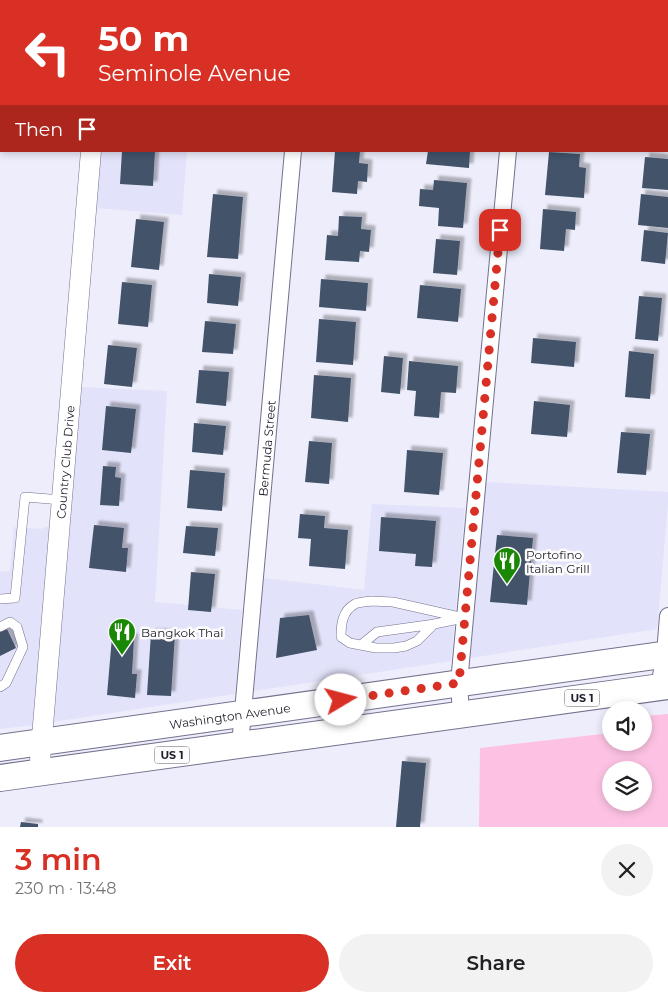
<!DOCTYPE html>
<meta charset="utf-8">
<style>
:root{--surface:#fff;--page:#f2f2f2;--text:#202124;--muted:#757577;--accent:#d93025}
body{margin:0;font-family:Montserrat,sans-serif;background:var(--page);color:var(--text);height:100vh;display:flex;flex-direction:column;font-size:19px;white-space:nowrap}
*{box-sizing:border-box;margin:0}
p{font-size:16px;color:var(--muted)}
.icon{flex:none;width:28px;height:28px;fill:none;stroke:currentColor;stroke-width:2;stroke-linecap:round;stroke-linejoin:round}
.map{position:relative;height:827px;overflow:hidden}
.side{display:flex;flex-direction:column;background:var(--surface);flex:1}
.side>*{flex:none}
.top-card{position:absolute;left:0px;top:0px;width:669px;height:152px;box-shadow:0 2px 8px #0003;background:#d93025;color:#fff;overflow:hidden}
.controls{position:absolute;left:602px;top:701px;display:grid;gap:10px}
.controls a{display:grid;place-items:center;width:50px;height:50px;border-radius:50%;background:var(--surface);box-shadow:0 2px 8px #0003;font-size:25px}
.pin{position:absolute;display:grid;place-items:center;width:42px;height:42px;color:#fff;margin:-21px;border-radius:10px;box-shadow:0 2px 8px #0006}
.me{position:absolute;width:55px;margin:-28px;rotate:82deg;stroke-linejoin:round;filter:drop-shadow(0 0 4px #0008)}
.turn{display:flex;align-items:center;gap:18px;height:105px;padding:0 15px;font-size:22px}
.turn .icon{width:65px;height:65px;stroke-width:2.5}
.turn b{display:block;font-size:35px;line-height:42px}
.then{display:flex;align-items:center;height:48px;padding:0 15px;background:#0003;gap:10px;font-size:19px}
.round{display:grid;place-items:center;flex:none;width:52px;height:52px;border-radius:26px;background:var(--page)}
.summary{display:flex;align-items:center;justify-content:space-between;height:85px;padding:0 15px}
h1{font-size:30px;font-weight:600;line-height:38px;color:var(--accent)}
.button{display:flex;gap:10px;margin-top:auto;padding:10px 15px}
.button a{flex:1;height:58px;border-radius:30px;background:var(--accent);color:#fff;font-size:20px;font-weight:600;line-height:58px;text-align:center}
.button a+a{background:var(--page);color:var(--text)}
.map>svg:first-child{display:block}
.built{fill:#e2e2fa}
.green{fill:#fdc2e3;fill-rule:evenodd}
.building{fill:#42536b;filter:url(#shadow)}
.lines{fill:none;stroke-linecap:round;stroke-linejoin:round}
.service-casing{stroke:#72718e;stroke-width:10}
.minor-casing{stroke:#72718e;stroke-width:18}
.tertiary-casing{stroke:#72718e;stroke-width:21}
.primary-casing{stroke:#72718e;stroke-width:28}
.service{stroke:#fff;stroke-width:9}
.minor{stroke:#fff;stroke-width:16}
.tertiary{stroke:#fff;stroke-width:20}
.primary{stroke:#fff;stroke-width:26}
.route{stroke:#d93025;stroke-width:9;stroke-dasharray:0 16.2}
.labels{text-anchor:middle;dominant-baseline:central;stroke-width:5;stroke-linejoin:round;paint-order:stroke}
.shield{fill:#fcfcfc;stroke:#616169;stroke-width:1}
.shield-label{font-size:11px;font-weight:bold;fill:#1f1e2a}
.street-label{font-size:12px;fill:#1f1e2a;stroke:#fcfcfc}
.poi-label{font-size:12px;fill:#1f1e2a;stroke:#fcfcfc;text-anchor:start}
</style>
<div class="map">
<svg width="668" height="827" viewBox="0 0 668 827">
<defs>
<filter id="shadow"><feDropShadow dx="4.5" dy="-4.5" stdDeviation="1" flood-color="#0004"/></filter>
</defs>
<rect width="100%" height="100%" fill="#ededfb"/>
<path class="built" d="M101 151H187L182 215 96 208Z
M82 387 167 391 155 602 242 610 235 694 53 722Z
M486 482 668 492V504L657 629 470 658Z
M372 504 465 508 451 661 254 691 264 578 364 590Z
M50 522 33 725 0 729V572L10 571 14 527 41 529 48 526Z"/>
<path class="green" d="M668 714V827H479L480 748 611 733V742H644V716ZM611 770H644V802H611Z"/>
<path class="building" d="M122 151H155L153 186 120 184Z
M335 151H360L359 163 368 164 367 182 358 181 357 194 332 192Z
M428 151H470L469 168 426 164Z
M549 152 580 154 579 167 586 168 584 198 545 195Z
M645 157 668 159V190L642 188Z
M434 180 467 183 463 228 438 226 439 208 419 206 420 189 433 190Z
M213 194 243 197 238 259 207 257Z
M641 194 668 197V228L638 225Z
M543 209 576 212 575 230 566 229 564 251 540 249Z
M339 216 362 217 361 229 371 230 369 252 360 251 359 262 325 260 327 235 338 236Z
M136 219 164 222 159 270 131 267Z
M644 230 668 233 665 264 641 261Z
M436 239 460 241 457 275 433 273Z
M209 274 241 277 238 306 207 303Z
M321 279 368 283 366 311 319 307Z
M122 282 152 285 148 327 118 324Z
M420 285 461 289 458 322 417 318Z
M639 296 662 298 658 341 635 339Z
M319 319 356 322 353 365 316 362Z
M205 321 236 324 233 354 202 352Z
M533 338 576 342 574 367 531 363Z
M108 345 137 348 132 387 104 384Z
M629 351 654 354 650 399 625 397Z
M384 356 403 358 400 394 381 392Z
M409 361 458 366 456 393 441 392 439 418 414 416 416 391 407 390Z
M199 370 229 372 226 406 196 403Z
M314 375 351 378 348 422 311 418Z
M534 401 570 405 567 437 531 434Z
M106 406 136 409 131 453 102 450Z
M194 423 226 426 223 455 192 452Z
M621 432 650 434 646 475 617 473Z
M309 441 332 443 329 484 305 482Z
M407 450 443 453 439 495 404 492Z
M103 466 116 467 115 477 121 478 119 506 100 505Z
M190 470 225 473 222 511 187 508Z
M300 514 325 516 324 528 348 530 345 569 309 566 311 539 298 538Z
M381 517 436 521 432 567 415 566 416 554 379 551Z
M94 525 124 528 122 548H128L126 572 89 568Z
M186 526 218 528 215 556 183 553Z
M497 535 533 538 527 605 490 602Z
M191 572 215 574 211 612 188 610Z
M309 615 317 650 276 658 280 618Z
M7 629 16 648 0 656V632Z
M151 633 175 634 171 696 147 695Z
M112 637 134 638 132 674H137L135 698 107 695Z
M402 761 426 763 420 827H396Z
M21 822 38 824V827H20Z"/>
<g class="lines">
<defs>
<path id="service" d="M5 0 21 1
M69 1V0
M0 599 15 598 25 497 62 500
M371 601 393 602 464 618 434 624 417 641 406 646 394 648H376L350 643 341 637C341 625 342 611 355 604 359 602 366 602 371 601Z
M0 627 10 622 17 627 23 647 6 683 0 687
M361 645 377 632 435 624"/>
<g id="minor">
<path d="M306 1V0"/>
<path d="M522 1V0"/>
<path d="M659 687 665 654 668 616"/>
<path d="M461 714 459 683 508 151"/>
<path id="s1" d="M240 745 293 151"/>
</g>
<g id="tertiary">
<path d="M104 1 105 0"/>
<path id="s2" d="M39 773 91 151"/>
</g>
<g id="primary">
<path id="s3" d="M0 748 668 654"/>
<path d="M0 778 668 686"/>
</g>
</defs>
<use href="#service" class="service-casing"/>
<use href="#minor" class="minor-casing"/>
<use href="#tertiary" class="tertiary-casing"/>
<use href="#primary" class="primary-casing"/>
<use href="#service" class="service"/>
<use href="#minor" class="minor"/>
<use href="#tertiary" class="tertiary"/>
<use href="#primary" class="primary"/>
</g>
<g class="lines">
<path class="route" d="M341 700 459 683 500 230"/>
</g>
<defs>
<symbol id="restaurant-pin" viewBox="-11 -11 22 30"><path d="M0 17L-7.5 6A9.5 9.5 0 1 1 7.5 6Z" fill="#1a8804" stroke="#fcfcfc"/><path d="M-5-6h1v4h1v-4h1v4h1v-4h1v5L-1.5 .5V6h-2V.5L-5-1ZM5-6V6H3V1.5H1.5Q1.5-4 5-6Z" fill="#fff"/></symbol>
</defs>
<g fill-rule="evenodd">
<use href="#restaurant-pin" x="491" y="545" width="32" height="43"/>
<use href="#restaurant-pin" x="106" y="616" width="32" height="43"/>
</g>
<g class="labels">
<g class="shield">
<rect x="564.5" y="689.5" width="35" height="17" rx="4"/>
<rect x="154.5" y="746.5" width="35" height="17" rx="4"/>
</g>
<g class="shield-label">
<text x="582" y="698">US 1</text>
<text x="172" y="755">US 1</text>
</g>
<g class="street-label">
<text stroke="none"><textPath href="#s1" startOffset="298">Bermuda Street</textPath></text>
<text stroke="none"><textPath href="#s2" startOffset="312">Country Club Drive</textPath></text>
<text stroke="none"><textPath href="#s3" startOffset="232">Washington Avenue</textPath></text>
</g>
<g class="poi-label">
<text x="526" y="554">Portofino<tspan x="526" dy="14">Italian Grill</tspan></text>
<text x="141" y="632">Bangkok Thai</text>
</g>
</g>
</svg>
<div class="controls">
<a><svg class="icon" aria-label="sound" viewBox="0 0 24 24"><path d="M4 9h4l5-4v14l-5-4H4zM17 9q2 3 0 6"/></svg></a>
<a><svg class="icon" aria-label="layers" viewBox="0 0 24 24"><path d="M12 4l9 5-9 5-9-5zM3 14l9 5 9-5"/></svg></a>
</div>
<div class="pin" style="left:500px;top:230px;background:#d93025"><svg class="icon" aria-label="arrive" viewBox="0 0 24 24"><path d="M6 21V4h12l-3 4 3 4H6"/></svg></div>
<svg class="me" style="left:341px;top:700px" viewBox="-20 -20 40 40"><circle r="19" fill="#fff"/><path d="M0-13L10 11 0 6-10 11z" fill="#d93025"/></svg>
<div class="top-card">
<div class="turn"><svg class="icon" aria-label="left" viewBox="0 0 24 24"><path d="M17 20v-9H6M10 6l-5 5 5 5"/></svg><div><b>50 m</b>Seminole Avenue</div></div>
<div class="then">Then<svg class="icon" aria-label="arrive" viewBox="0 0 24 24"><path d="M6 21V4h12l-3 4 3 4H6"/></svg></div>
</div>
</div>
<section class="side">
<div class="summary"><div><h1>3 min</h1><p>230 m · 13:48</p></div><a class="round"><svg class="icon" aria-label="close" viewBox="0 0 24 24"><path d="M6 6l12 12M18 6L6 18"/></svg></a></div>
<div class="button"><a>Exit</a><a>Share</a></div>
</section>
